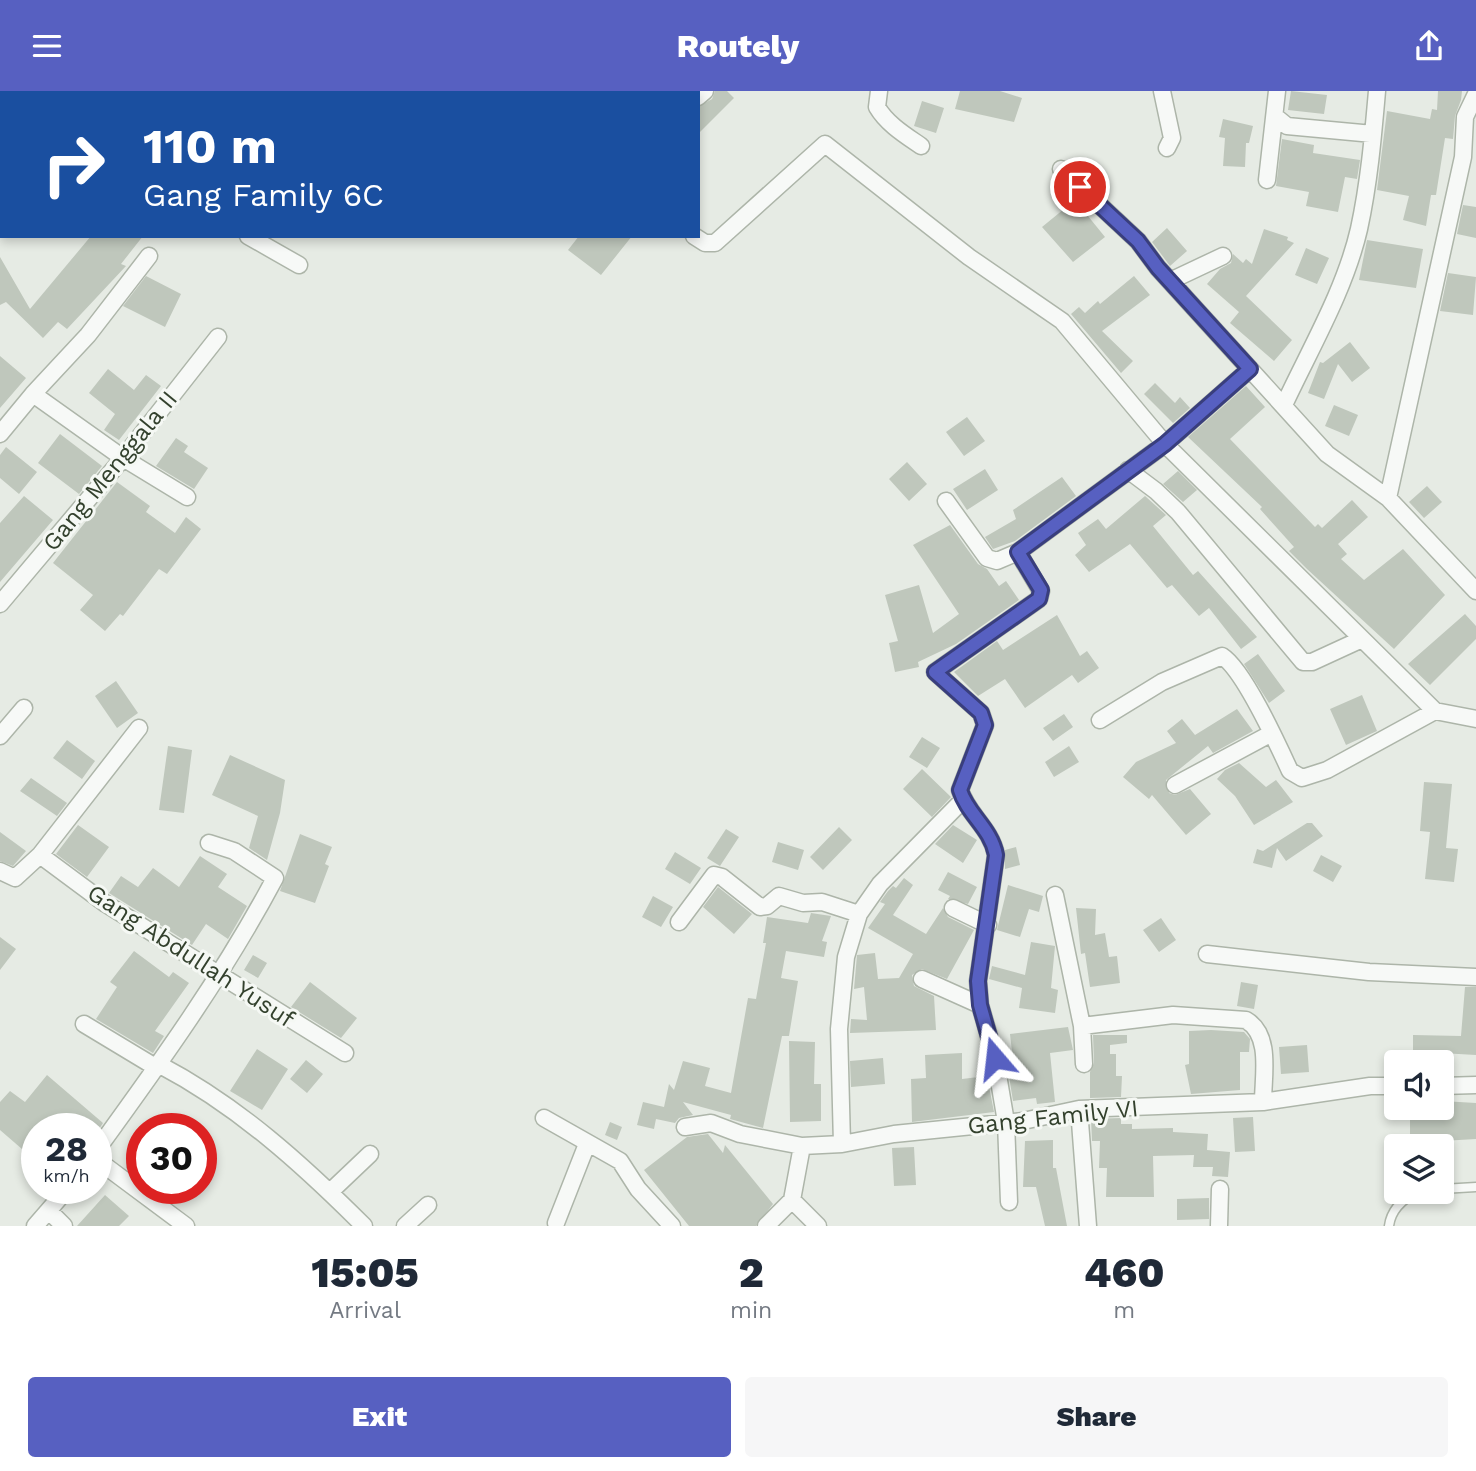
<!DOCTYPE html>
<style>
:root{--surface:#fff;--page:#f6f6f7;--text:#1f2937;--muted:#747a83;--accent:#5760c1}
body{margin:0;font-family:"Work Sans",sans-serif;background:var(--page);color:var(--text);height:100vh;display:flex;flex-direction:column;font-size:26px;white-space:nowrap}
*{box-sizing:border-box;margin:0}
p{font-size:23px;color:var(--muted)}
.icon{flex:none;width:38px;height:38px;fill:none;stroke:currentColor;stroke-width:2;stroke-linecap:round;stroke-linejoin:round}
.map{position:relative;height:1135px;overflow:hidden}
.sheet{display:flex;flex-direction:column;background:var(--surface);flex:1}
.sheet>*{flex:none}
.hud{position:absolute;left:0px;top:0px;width:700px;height:147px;box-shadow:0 4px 10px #0003;background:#1a4fa0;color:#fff;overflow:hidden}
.tools{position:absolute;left:1384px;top:959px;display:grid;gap:14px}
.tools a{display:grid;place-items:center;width:70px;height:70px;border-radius:7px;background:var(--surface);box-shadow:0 4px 10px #0003;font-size:35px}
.speed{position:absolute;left:21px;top:1022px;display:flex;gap:14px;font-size:35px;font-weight:700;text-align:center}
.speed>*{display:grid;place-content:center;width:91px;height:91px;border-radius:50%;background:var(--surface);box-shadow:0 4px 10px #0003;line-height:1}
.speed small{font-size:18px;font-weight:400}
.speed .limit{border:10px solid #d22;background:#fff;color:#111}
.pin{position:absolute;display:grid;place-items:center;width:60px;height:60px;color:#fff;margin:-30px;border:4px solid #fff;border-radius:50%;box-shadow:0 2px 7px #0007}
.me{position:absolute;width:77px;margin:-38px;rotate:343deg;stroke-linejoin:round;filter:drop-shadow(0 0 5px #0008)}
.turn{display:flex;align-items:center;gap:24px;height:147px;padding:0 28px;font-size:32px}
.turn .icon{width:91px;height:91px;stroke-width:2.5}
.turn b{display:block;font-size:49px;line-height:60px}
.eta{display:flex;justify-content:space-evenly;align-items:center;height:119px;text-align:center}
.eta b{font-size:42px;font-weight:800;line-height:49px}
.action{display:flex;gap:14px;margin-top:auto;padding:14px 28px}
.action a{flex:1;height:80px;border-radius:7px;background:var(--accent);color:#fff;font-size:28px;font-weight:800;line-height:80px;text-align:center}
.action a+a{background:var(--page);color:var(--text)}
header{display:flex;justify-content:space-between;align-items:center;height:91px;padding:0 28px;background:var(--accent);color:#fff;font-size:32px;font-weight:800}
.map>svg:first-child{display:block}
.building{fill:#bfc7bc}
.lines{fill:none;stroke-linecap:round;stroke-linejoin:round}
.lane-casing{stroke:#adb5a9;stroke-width:11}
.street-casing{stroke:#adb5a9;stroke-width:19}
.lane{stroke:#f7f9f7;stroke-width:8}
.street{stroke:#f7f9f7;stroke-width:16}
.route-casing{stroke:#393e7d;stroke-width:18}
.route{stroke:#5760c1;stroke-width:12}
.labels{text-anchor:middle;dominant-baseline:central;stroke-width:6;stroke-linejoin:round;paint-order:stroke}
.street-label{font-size:24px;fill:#33412d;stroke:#f5f8f4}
</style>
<header><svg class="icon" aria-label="menu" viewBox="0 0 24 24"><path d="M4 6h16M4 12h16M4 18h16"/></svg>Routely<svg class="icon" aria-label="share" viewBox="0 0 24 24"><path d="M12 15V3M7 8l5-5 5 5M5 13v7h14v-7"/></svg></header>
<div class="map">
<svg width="1476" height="1135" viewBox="0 0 1476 1135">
<rect width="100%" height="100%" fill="#e6ebe4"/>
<path class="building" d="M715 0H727L734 7 698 43V16L712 8Z
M960 0H1000L1022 7 1014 31 955 18Z
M1291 0 1327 4 1324 23 1288 19Z
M1438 0H1462L1461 9 1455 25 1453 48 1445 47 1436 104H1431L1426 135 1403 129 1409 105 1377 99 1387 20 1430 28 1432 18 1437 19Z
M922 10 944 17 936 42 914 35Z
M1223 28 1253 35 1249 52H1246L1245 76 1223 75 1225 47 1219 46Z
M1282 48 1314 54 1313 62 1360 69 1357 88 1345 86 1338 121 1306 115 1309 101 1276 95Z
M1075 109 1105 146 1073 171 1042 136Z
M1463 114 1476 116V147L1457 143Z
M1167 137 1187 160 1170 175 1152 151Z
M1264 138 1288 146 1287 149 1294 152 1246 205 1292 249 1274 270 1230 232 1239 221 1207 193 1220 178 1231 172 1233 163 1243 172 1246 168 1252 173Z
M91 145H143L121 173 126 175 67 238 58 231 43 247 6 211 0 214V166L30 218Z
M579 145H632L601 184 568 159Z
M1367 149 1423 158 1416 197 1359 189Z
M1306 157 1329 167 1317 193 1295 184Z
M1448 182 1476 186 1473 224 1440 220Z
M146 185 181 203 165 236 123 215Z
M1134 185 1150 204 1102 240 1133 270 1121 282 1071 223 1079 216 1085 222 1098 210 1100 213Z
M1350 251 1370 277 1352 291 1338 273 1324 308 1308 302 1320 271 1323 272Z
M0 265 26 287 0 317Z
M108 278 134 299 146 284 161 295 119 349 104 339 115 323 89 302Z
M1155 292 1175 312 1180 306 1190 317 1173 332 1144 303Z
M1246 295 1265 316 1230 348 1315 436 1318 433 1322 437 1352 409 1368 426 1338 453 1347 463 1341 468 1364 489 1403 458 1445 504 1394 558 1307 478 1289 460 1294 456 1260 418 1262 416 1188 346Z
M1334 314 1358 324 1349 345 1325 335Z
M967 326 985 350 964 365 946 341Z
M60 343 102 375 79 403 38 372Z
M176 347 188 355 184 361 208 377 194 398 156 375Z
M6 356 37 381 19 403 0 387V364Z
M907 371 927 393 909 410 889 388Z
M985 378 998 399 967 419 953 398Z
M1178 380 1197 399 1183 411 1163 393Z
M1062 386 1076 405 1015 450 993 458 985 446 1016 428 1013 419Z
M117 391 150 415 146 421 175 442 186 426 201 438 167 483 159 478 123 525 120 523 105 540 80 519 93 504 53 472Z
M1427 395 1442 411 1424 427 1409 411Z
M24 405 53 429 0 491V432Z
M1145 405 1166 424 1153 435 1193 484 1198 480 1257 546 1241 558 1209 517 1199 525 1172 494 1167 497 1130 453 1089 481 1075 464 1086 454 1078 442 1098 428 1106 438Z
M950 434 978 473 987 478 999 495 1006 490 1019 509 956 553 918 571 919 576 895 581 889 552 898 550 885 504 919 494 933 542 959 523 913 454Z
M1465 523 1476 535V548L1430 594 1408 573Z
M1057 524 1080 565 1087 560 1099 577 1078 592 1072 584 1025 617 1005 588 978 605 954 581 997 550 1003 559Z
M1258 563 1285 600 1269 612 1244 573Z
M116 590 138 622 117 637 95 605Z
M1362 604 1377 640 1346 654 1330 618Z
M1237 618 1253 640 1213 662 1208 655 1166 689 1169 702 1175 704 1190 698 1211 723 1186 744 1152 704 1149 708 1123 686 1136 671 1176 652 1167 640 1182 628 1195 644Z
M1064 623 1073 636 1053 650 1043 637Z
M922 646 940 657 927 677 909 666Z
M67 649 95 670 82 688 53 667Z
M168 655 192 659 184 722 159 719Z
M1069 655 1079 671 1054 686 1045 671Z
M230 664 285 689 280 722 267 769 249 757 258 725 212 704Z
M1239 672 1266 696 1276 689 1293 711 1254 734 1235 705 1217 688 1225 679Z
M922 678 951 706 932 726 903 698Z
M31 687 67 712 57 725 20 700Z
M1424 691 1452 693 1446 757 1458 758 1454 791 1425 788 1430 741 1420 740Z
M1307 732H1312L1323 745 1286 770 1277 757 1272 777 1253 772 1257 758 1263 760Z
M78 734 109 756 87 786 56 763Z
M953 734 977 749 963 772 935 753Z
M839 736 852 749 823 779 810 766Z
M726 738 739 746 720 775 707 767Z
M0 741 26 760 13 775 0 770Z
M300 743 332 756 325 773 329 775 315 812 280 800Z
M778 751 804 759 798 779 772 771Z
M1016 756 1020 774 1005 778V759Z
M675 761 701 777 690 793 665 778Z
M1321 764 1342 775 1333 791 1313 780Z
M200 765 227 783 218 796 247 815 228 848 206 833 192 854 109 802 121 785 138 796 153 777 179 796Z
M948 781 977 796 968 813 948 808 950 805 938 799Z
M904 787 913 794 893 824 926 843 943 817 948 826 974 839 947 888 922 878 912 884 914 895 934 905 936 939 850 942 851 928 867 929 864 896 854 898 857 864 875 862 878 888 899 887 913 863 868 837 885 813 880 811 888 800 893 795 896 797Z
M1008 794 1043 805 1039 821 1029 818 1020 846 997 839Z
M718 796 752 823 734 843 703 816Z
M653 805 673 816 661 836 642 826Z
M1076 817 1096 818 1095 844 1105 842 1109 866 1117 865 1120 892 1090 896 1085 862 1081 863Z
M811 822 831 825 822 850 827 851 824 866 786 860 781 887 798 890 789 945H782L763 1037 730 1028 731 1024 683 1011 693 1024 679 1027 675 1032 656 1028 654 1038 637 1034 643 1011 664 1016 669 993 674 999 683 970 710 977 705 995 731 1002 748 907 756 908 766 852H763L767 826 808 832Z
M1161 827 1176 849 1159 861 1143 839Z
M0 846 16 858 0 879Z
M1031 851 1055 855 1051 897 1058 899 1055 922 1019 917 1022 897 989 888 992 875 1025 884Z
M134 860 169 886 173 881 189 892 155 940 164 945 153 962 96 928 117 896 110 891Z
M253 864 267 872 258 887 244 879Z
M310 891 357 927 341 947 291 916Z
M1241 891 1258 894 1254 918 1237 915Z
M1465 896H1476V964L1441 962V971H1413V944L1461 945Z
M1068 936 1073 959 1050 962 1055 1011 1037 1013 1036 1007 1013 1010 1008 979 1014 978 1010 943Z
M1211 939 1244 941 1250 948 1249 961H1240V999L1191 1003 1185 974 1189 973V940Z
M1093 944H1127V952L1110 954V963H1116V985H1122L1121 1006 1090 1007V981L1094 972Z
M789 950 815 951 814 993H821V1030L790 1031Z
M1307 954 1309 981 1281 983 1279 956Z
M257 958 288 978 262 1019 230 1000Z
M962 962V988L987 985 994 1021 912 1031 911 988 926 987 925 964Z
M883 967 885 993 851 996 850 970Z
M306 969 323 983 307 1002 290 988Z
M47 984 103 1032 99 1038H37V1071L0 1039V1011L10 1000 25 1011Z
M1442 1010 1476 1012V1048L1442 1050V1045H1410V1017H1442Z
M1253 1026 1255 1060 1235 1061 1233 1027Z
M1121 1027V1033H1132V1038L1173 1037V1041L1208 1043 1207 1059 1230 1061 1228 1086 1212 1085 1213 1076H1193L1194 1064 1153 1065 1154 1106H1106L1107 1077H1099L1100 1050H1092L1091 1028Z
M610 1031 622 1036 617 1049 605 1044Z
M708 1043 723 1062 725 1054 773 1113 756 1135H689L644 1079 687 1046Z
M1053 1049V1077H1056L1067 1135H1045L1036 1096H1023L1025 1050Z
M129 1053 142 1055V1089L126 1077Z
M914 1056 916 1094 894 1095 892 1057Z
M105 1104 129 1125 119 1135H77Z
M1209 1107V1128L1177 1129V1108Z"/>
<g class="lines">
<defs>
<path id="lane" d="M1442 1098 1476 1096
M1389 1135C1391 1119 1403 1108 1417 1101"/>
<path id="street" d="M120 0 124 2
M597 0V2
M879 0 877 16C887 33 905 44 921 55
M1162 0 1172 47 1167 57
M226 2 227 0
M487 2 490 0
M698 6 705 0
M0 20 2 21
M1276 26 1287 35 1373 43
M1061 78 1138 150 1158 177 1327 363 1388 407 1476 500
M1267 89 1277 0
M248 145 299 174
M694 145 705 152H715L825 53 969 166 1062 230 1165 353 1435 620
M1170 190 1223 165
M33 303 123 367 187 406
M1284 314C1310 258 1345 199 1359 138 1369 92 1373 46 1377 0
M0 343 33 303 88 244 149 165
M1128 379 1156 400 1178 421 1303 571H1312L1362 548
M1388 407 1463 66 1465 26 1476 3
M946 410 987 467 997 470 1018 461
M0 513 123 367 218 246
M1100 629 1162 591 1222 565C1244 579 1278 654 1290 680L1302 687 1327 679 1435 620 1476 628
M0 645 24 617
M1175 694 1272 642
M40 764 106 813 345 962
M0 780 15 787 40 764 139 637
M1055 804 1082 935 1084 973
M953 817 988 834
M679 831 714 784 722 786 760 816 767 815 779 805 803 812 822 811 859 823
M1207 863 1369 881 1476 886
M922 888 980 914
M84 933 157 977
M1082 935 1173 924 1246 929C1272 944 1263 985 1263 1011
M160 974C238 1015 302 1073 364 1135
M1442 995 1476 994
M1079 1018 1088 1135
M544 1027 620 1070 638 1098 672 1135
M685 1036 711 1032 740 1043 802 1055
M842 1053 839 938 846 866 859 823 880 793 963 709
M96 1060C160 972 224 883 275 787L234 760 209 752
M96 1068 186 1135
M330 1101 370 1063
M1009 1111 1006 1031 995 966 980 914 978 890 996 764C991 737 967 723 960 699L985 634 981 622 935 581 1039 508 1041 500 1018 461 1165 353 1250 278
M50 1121 64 1135
M556 1132 587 1053
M35 1135 68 1097
M405 1135 428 1114
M766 1135 792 1109
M818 1135 792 1109 802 1055 842 1053 894 1043 1023 1030 1079 1018 1263 1011 1370 995H1396
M1219 1135 1220 1098"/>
</defs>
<use href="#lane" class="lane-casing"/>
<use href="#street" class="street-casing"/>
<use href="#lane" class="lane"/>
<use href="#street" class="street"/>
</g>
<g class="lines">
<defs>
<path id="route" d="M995 967 980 914 978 890 996 764C991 737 967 723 960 699L985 634 981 622 935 581 1039 508 1041 499 1018 461 1165 353 1250 278 1158 177 1138 150 1080 96"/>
</defs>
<use href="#route" class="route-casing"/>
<use href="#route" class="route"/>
</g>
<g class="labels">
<g class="street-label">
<text transform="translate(110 380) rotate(-51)">Gang Menggala II</text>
<text transform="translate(191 865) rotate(33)">Gang Abdullah Yusuf</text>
<text transform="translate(1053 1026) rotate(-6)">Gang Family VI</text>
</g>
</g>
</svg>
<div class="tools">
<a><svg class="icon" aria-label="sound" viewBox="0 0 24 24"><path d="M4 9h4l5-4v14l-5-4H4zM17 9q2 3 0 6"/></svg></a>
<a><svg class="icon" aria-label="layers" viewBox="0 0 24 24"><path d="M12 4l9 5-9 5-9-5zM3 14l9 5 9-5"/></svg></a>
</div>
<div class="speed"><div>28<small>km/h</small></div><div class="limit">30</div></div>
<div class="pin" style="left:1080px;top:96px;background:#d93025"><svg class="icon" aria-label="arrive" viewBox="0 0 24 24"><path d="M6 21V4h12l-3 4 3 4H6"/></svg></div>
<svg class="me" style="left:995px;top:967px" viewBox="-20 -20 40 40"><path d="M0-17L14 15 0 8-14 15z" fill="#5760c1" stroke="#fff" stroke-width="4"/></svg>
<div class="hud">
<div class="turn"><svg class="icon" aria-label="right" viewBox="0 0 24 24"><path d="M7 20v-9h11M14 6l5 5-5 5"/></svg><div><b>110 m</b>Gang Family 6C</div></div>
</div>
</div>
<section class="sheet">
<div class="eta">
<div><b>15:05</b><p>Arrival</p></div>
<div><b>2</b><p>min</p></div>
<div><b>460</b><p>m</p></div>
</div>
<div class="action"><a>Exit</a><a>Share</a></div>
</section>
